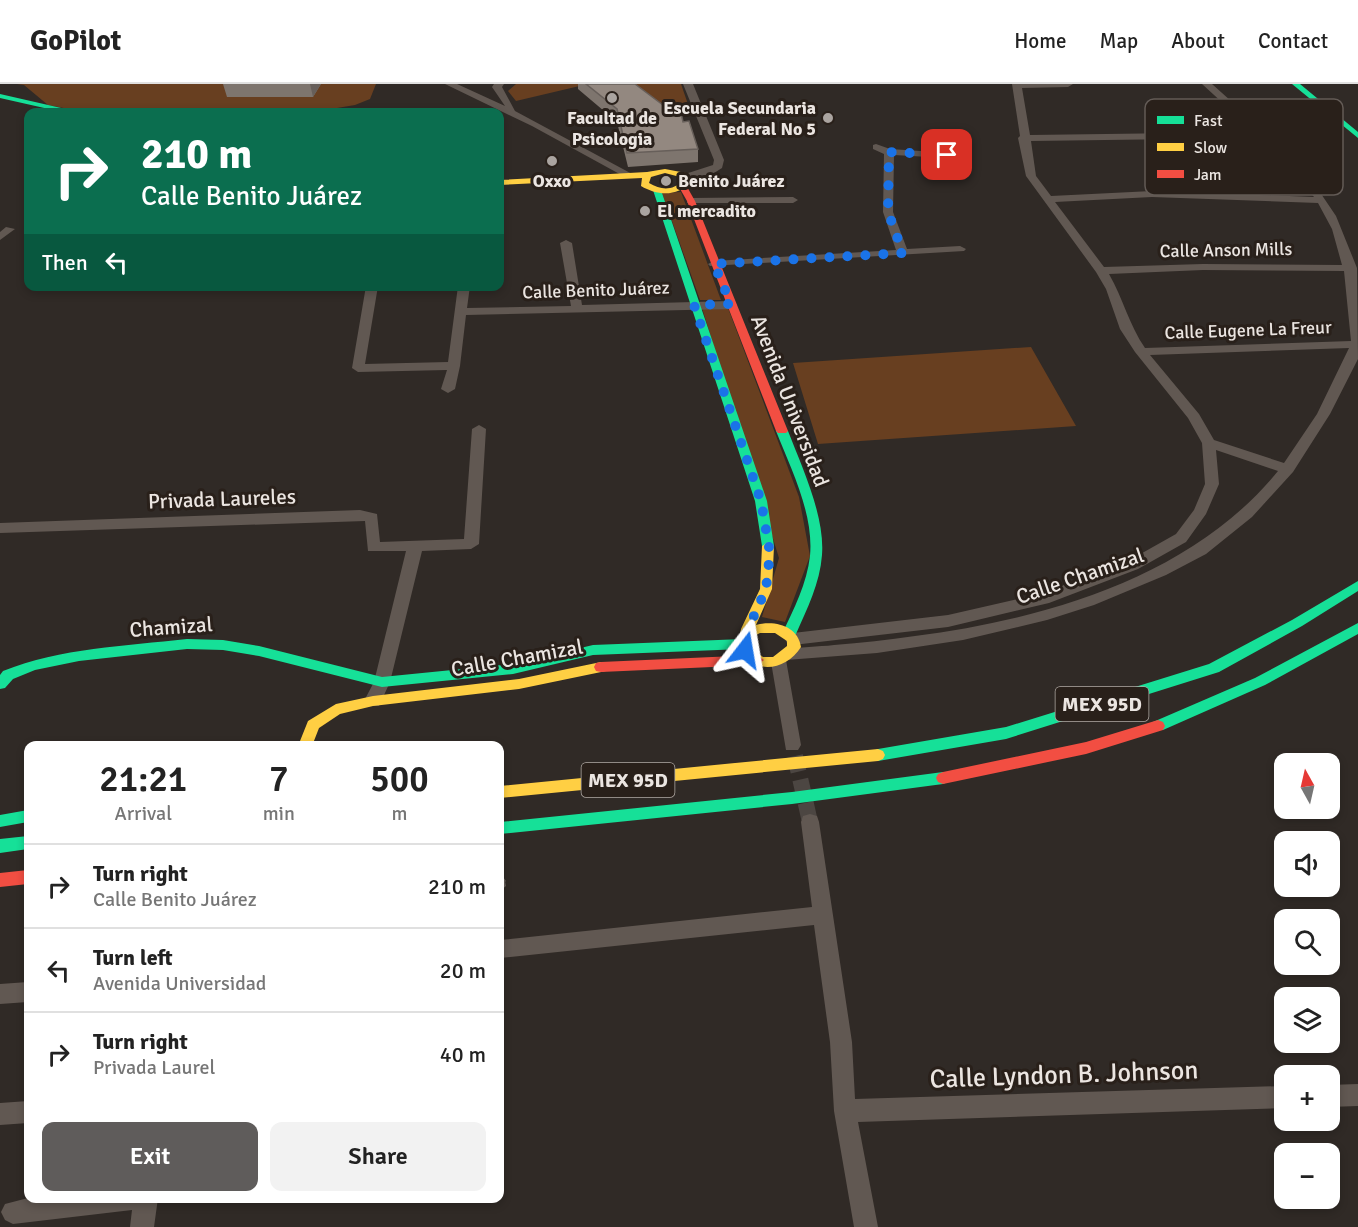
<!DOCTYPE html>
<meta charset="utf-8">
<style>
:root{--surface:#fff;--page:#f2f2f2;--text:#222;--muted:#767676;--line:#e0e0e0;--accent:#5f5c5b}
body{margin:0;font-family:Signika,sans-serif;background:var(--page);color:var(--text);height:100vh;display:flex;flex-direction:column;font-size:22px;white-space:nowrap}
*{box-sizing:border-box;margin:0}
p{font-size:20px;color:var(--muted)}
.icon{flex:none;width:33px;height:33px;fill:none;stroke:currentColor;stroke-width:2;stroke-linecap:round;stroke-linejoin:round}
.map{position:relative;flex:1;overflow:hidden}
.drawer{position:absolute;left:24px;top:657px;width:480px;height:462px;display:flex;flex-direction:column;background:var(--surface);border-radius:12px;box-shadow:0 3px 9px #0003}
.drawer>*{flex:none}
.top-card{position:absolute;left:24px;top:24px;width:480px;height:183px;border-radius:12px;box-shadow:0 3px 9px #0003;background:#0b6e4f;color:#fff;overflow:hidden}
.needle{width:39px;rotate:352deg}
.tools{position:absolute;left:1274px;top:669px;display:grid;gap:12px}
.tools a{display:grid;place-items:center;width:66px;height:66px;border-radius:12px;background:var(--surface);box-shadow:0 3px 9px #0003;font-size:30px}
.pin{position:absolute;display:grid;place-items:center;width:51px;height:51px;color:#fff;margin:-26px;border-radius:12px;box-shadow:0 3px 9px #0006}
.me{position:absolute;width:66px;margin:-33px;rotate:14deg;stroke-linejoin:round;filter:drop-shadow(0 0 4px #0008)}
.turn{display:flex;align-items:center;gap:21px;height:126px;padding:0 18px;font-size:27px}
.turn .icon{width:78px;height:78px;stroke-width:2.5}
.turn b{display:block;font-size:42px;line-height:51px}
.then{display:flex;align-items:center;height:57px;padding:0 18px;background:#0003;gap:12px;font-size:22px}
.eta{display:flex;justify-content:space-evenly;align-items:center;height:102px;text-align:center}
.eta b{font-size:36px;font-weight:600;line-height:42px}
.button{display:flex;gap:12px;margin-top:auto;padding:12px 18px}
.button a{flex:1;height:69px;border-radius:12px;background:var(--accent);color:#fff;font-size:24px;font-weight:600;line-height:69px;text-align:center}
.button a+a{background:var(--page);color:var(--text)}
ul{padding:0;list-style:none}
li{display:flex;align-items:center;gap:18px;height:84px;padding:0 18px;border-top:2px solid var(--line)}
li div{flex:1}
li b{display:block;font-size:22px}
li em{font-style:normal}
header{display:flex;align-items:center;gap:36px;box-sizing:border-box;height:84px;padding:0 30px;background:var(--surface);border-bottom:2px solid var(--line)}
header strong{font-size:28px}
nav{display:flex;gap:33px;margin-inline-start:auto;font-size:21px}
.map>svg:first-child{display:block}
.green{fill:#683f20}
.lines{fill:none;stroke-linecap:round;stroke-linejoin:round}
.street-tunnel{stroke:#4c4642;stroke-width:16;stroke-dasharray:16 8;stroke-linecap:butt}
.street{fill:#615852;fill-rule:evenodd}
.fast{fill:#16e098;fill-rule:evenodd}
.slow{fill:#ffcf43;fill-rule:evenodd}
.jam{fill:#f24e42;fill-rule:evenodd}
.wall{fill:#7e756e}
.shaded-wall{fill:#675f5a}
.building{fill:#938880;stroke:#675f5a;stroke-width:1.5}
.route{stroke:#1a73e8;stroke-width:10;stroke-dasharray:0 18}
.poi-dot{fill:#aaa4a0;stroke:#29201a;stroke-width:2}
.labels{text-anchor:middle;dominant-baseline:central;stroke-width:6;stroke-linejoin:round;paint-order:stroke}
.far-poi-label{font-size:18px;font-weight:bold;fill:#ebe5e1;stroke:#29201a}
.far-street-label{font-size:18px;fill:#ebe5e1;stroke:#29201a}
.shield{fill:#29201a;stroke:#b1aaa5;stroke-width:1.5}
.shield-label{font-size:20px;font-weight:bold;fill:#ebe5e1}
.street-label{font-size:21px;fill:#ebe5e1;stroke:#29201a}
.near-street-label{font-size:26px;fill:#ebe5e1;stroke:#29201a}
.key{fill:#29201a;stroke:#635b56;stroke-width:1.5}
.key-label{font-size:16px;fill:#ebe5e1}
</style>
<header>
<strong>GoPilot</strong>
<nav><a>Home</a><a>Map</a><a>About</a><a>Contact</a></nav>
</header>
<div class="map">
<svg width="1358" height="1143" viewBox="0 0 1358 1143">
<rect width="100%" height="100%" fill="#302a26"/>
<path class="green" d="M17 0H376L370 15 355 21 313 28H84L48 21 24 1Z
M516 0H588L516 17 508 7Z
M622 0H681L691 29 654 31Z
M681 108 721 216H700L662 109Z
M702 224H728L799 413 810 472 785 538 762 533 779 474Z
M1031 263 1076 342 818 360 793 279Z"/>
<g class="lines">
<path class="street-tunnel" d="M795 672 810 738"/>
<path class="street" d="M445 0H457L505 22 492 3 494 0H504L502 3 515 27 634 91 625 93 532 42Z
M683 0H693L724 76 722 84 714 89 686 96 681 93 682 91 713 81 714 76Z
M1012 0H1073L1068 3 1022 4 1030 51 1180 49 1260 53 1202 0H1212L1278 59 1309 92 1336 132 1357 184 1358 275 1330 330 1293 388 1252 433 1206 470 1166 491 1094 521 1047 536 963 556 877 569 786 576 801 661 798 666H786L771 578 773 574 783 573 784 567C800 562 818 563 834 561 861 559 888 556 915 552 1046 535 1192 493 1278 387L1216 366 1219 400 1206 430 1186 458 1138 485 1049 519 948 543 793 561 787 559 785 555 793 549 948 531 1040 510 1128 477 1176 450 1194 426 1205 400 1202 359 1188 334 1135 268 1120 245 1106 205 1096 188 1026 92 1018 54 1020 52ZM1180 55 1267 59 1314 113 1152 107 1051 112 1036 92 1031 57ZM1152 113 1318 119 1332 145 1342 181 1203 180 1104 183 1055 118ZM1203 186 1344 187 1351 257 1145 264C1129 241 1123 214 1109 190ZM1349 264 1317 330 1284 379 1214 356 1199 330 1150 271Z
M876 60 890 65 951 69 952 71 947 74 894 71 893 128 907 165 960 162 966 165 964 167 710 182 708 180 714 177 896 166 883 128 884 70 873 65V61Z
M691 114 793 113 798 116 793 119H687V115Z
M6 143 15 145 0 156V148Z
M566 156 572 159 582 221 731 217 737 221 731 225 466 231 460 282 455 305 448 309 441 305 447 286 358 288 352 284 366 202H378L365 280 448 278 458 202H470L467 224 571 222 560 159Z
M479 341 486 345 479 460 471 465 422 467 390 598 379 622H367L364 617 374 598 406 467H368L365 437 0 449V439L360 426 377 430 380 458 464 455 472 345Z
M810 730 817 732 819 738 852 958 855 1015 1284 1002V1024L858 1038 878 1143H854L834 1027 830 958 814 841 500 874V856L812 823 801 738 803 732Z
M28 898V918L0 920V900Z
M1358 1000V1022L1329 1023V1001Z
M28 1017V1039L0 1041V1019Z
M28 1114H158L154 1143H130L132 1126 13 1140 5 1136 1 1128 5 1120Z"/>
<path class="fast" d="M1292 0H1300L1358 48V54Z
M0 10 70 26 74 28H62L0 14Z
M657 103 661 106 767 417 774 462 772 465 768 466 762 462 755 417 653 106Z
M782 344 788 347C802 383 825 432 822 471 820 499 807 525 796 550L789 555 782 550C794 525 807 499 810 472 814 430 791 385 776 347Z
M1358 497V507L1302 542 1219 588 1006 655 878 677 873 675 871 671 873 667 878 665 1006 643 1209 580 1292 536Z
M1358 539V550L1265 601 1163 646H1153L1151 642 1153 638 1255 594Z
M187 555 223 556 259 562 382 593 513 580 593 561 743 555 750 560 743 565 593 571 513 590 382 603 259 572 223 566 187 565 79 577 35 586 13 595 5 604 0 605V591L3 587C61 564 125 562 187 555Z
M943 688 948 690 950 694 948 698 943 700 792 720 500 750V738L792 708Z
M28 726V738L0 743V731Z
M28 752V765L0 769V755Z"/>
<path class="slow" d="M665 85 686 89 691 97C678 113 658 112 641 102L642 94 500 101V96L647 88ZM665 89 680 93 683 97C672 107 661 106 649 99L651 93Z
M768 458 774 462 772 505 756 541C775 536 798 542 801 563 786 587 754 591 738 566L741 545 760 505 762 462ZM760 549H775L787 557V562L773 573H763L752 565 754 552Z
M601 578 606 579 608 583 606 587 519 605 373 622 340 630 319 644 312 662H298L308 637 336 620 373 612 519 595Z
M878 665 883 667 885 671 883 675 878 677 500 714V702Z"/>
<path class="jam" d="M680 101H686L695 117 788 347 786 349H778L776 347 687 117 679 103Z
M757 571 764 576 757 581 601 588 596 587 594 583 596 579 601 578Z
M1158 636 1163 638 1165 642 1163 646 1086 670 943 700 938 698 936 694 938 690 943 688 1086 658Z
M28 786V800L0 803V789Z"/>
</g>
<path class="wall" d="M223 0H321L313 13H227Z
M578 0H635L683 38 698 65V78L628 83 617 38 578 5Z"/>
<path class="shaded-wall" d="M310 0H321L313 13Z
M505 797 506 802 500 807V802Z"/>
<path class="building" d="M586 0H635L667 24H680L683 38 689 37 698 65 627 69 617 25Z
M500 790 505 797 500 802Z"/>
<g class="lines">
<path class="route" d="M745 566 744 554 766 505 770 469 761 417 694 221 731 220 714 180 903 169 888 128 889 68 947 71"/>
</g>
<g class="poi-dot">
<circle cx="612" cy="14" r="6"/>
<circle cx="828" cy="34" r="6"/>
<circle cx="552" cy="77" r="6"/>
<circle cx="666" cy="97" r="6"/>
<circle cx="645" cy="127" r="6"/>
</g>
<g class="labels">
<g class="far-poi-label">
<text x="816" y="24" text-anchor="end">Escuela Secundaria<tspan x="816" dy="21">Federal No 5</tspan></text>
<text x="612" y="34">Facultad de<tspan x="612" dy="21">Psicologia</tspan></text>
<text x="552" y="97">Oxxo</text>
<text x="678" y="97" text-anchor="start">Benito Juárez</text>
<text x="657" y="127" text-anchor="start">El mercadito</text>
</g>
<g class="far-street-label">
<text transform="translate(1226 166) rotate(-1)">Calle Anson Mills</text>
<text transform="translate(596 206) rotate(-2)">Calle Benito Juárez</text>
<text transform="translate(1248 246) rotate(-2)">Calle Eugene La Freur</text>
</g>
<g class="shield">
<rect x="1055.5" y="603" width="93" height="34" rx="4.5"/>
<rect x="581.5" y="679" width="93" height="34" rx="4.5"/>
</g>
<g class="shield-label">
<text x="1102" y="620">MEX 95D</text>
<text x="628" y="696">MEX 95D</text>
</g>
<g class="street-label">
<text transform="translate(790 317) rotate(69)">Avenida Universidad</text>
<text transform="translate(222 415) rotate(-2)">Privada Laureles</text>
<text transform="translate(1080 492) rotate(-19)">Calle Chamizal</text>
<text transform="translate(171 543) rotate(-4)">Chamizal</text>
<text transform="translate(517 574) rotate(-10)">Calle Chamizal</text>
</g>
<g class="near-street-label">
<text transform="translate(1064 991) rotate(-2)">Calle Lyndon B. Johnson</text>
</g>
</g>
<rect x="1145" y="15" width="198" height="96" rx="9" class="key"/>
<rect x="1157" y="32" width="27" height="8" fill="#16e098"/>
<rect x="1157" y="59" width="27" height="8" fill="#ffcf43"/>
<rect x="1157" y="86" width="27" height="8" fill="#f24e42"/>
<g class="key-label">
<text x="1194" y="42">Fast</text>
<text x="1194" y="69">Slow</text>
<text x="1194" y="96">Jam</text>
</g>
</svg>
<div class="tools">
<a><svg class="needle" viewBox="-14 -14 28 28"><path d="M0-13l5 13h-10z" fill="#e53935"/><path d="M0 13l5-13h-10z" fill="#767676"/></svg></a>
<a><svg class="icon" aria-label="sound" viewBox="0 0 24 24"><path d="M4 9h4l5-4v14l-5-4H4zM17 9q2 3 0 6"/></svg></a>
<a><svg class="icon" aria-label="search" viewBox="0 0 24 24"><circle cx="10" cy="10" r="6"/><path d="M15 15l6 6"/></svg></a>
<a><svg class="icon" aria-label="layers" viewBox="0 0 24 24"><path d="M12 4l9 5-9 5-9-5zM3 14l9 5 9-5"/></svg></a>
<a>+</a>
<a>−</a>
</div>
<div class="pin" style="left:947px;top:71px;background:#d93025"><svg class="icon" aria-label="arrive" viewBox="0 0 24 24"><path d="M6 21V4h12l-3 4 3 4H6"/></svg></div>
<svg class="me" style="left:745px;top:566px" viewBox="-20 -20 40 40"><path d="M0-17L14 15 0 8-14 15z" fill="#1a73e8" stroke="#fff" stroke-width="4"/></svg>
<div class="top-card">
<div class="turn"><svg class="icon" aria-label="right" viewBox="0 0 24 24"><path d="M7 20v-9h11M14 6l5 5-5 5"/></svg><div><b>210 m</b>Calle Benito Juárez</div></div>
<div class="then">Then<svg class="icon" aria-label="left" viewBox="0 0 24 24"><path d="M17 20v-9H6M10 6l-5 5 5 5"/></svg></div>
</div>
<section class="drawer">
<div class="eta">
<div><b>21:21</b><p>Arrival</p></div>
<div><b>7</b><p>min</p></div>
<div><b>500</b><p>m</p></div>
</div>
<ul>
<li><svg class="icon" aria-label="right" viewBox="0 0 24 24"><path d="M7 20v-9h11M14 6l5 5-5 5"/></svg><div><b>Turn right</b><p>Calle Benito Juárez</p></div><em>210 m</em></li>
<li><svg class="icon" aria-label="left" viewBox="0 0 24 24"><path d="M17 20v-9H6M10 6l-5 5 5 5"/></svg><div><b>Turn left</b><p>Avenida Universidad</p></div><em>20 m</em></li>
<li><svg class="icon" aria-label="right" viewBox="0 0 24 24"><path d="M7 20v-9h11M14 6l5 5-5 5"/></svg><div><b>Turn right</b><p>Privada Laurel</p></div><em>40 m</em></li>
</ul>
<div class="button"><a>Exit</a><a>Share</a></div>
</section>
</div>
